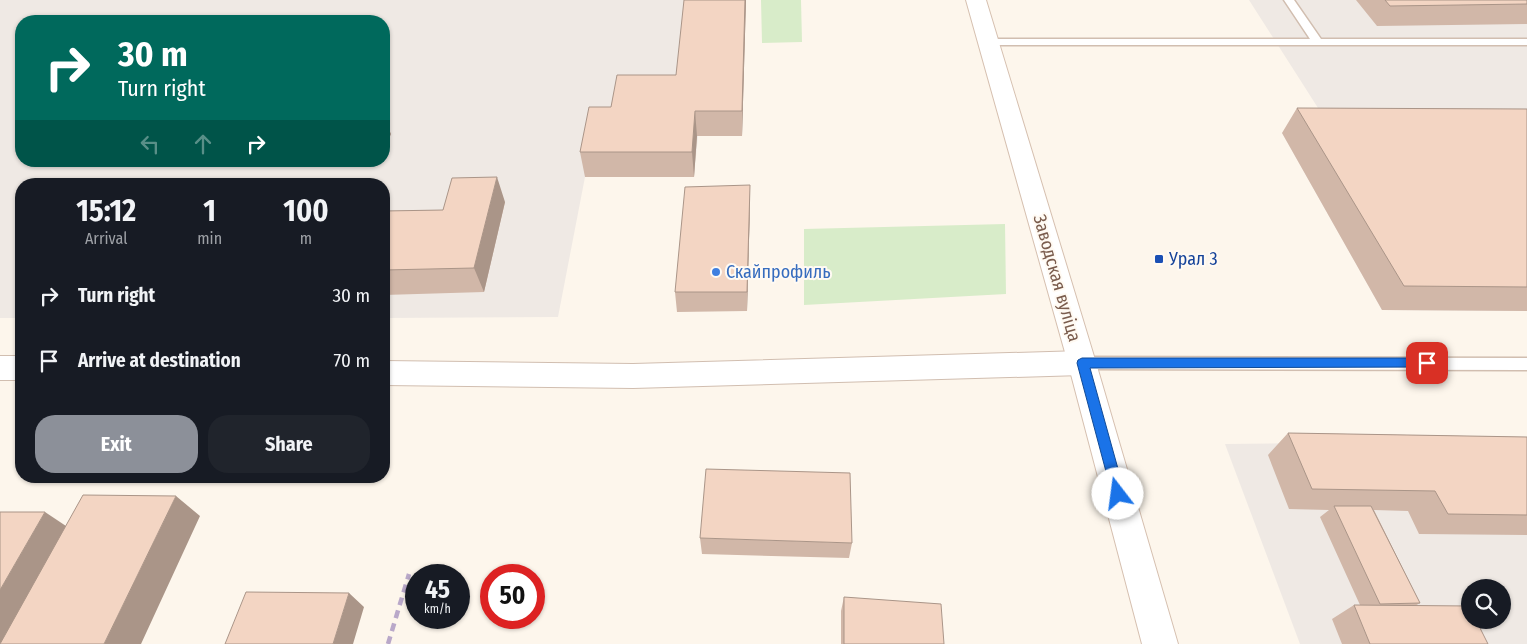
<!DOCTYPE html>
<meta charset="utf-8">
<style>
:root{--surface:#171b24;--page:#20242c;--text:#f1f3f6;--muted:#9ea1a6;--accent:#8c9099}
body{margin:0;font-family:"Fira Sans Condensed",sans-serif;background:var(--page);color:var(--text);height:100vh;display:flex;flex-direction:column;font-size:19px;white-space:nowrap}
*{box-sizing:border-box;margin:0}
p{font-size:16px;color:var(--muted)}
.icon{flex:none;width:28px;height:28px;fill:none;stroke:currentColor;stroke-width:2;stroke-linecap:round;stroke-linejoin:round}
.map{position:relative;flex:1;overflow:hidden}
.side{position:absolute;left:15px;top:178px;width:375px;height:305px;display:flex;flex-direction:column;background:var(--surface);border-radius:20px;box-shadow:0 1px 4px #0004}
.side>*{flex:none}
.top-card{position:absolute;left:15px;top:15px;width:375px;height:152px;border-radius:20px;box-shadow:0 1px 4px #0004;background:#00695c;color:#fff;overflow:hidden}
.controls{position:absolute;left:1461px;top:579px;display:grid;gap:10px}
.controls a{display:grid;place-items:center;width:50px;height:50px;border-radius:50%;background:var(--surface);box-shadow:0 1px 4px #0004;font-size:25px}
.speed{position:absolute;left:405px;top:564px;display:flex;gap:10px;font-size:25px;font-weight:700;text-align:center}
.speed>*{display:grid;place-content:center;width:65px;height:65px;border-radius:50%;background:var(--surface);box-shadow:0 1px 4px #0004;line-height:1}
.speed small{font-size:12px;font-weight:400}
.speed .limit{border:8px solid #d22;background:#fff;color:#111}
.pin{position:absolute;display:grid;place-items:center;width:42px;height:42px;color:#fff;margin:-21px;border-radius:10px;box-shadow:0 2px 8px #0006}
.me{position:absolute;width:55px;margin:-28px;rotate:345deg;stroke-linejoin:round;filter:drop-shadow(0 0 4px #0008)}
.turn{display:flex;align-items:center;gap:18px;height:105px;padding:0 20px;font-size:22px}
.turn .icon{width:65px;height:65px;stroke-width:2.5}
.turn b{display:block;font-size:35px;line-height:42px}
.lanes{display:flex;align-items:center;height:48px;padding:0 20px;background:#0003;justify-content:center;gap:25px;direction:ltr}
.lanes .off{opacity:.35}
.eta{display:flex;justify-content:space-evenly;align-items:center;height:85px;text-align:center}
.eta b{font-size:30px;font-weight:700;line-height:35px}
.button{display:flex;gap:10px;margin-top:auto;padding:10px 20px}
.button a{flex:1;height:58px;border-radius:20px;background:var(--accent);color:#fff;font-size:20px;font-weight:700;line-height:58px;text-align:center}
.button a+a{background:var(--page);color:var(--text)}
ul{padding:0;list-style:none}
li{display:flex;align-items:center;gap:15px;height:65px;padding:0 20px}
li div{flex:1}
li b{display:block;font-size:19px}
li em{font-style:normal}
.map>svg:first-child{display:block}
.industrial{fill:#efe9e4;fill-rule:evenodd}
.green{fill:#d8ecc9}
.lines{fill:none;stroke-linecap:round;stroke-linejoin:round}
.service-casing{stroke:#d1beb0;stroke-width:3}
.minor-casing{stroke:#d1beb0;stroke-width:2}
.secondary-casing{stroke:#d6c0b0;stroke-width:2}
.service{fill:#fff;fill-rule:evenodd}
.minor{fill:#fff;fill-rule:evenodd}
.secondary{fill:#fff;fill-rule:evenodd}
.rail{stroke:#b9a8c9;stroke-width:4.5;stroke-dasharray:8 5.5;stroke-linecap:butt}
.wall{fill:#d1b7a8}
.shaded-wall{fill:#aa9588}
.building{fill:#f3d5c3;stroke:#aa9588}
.route{fill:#1a73e8;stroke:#114b97}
.transit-dot{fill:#1a4fb4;stroke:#fffaf3;stroke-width:2}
.shop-dot{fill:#3f7fe0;stroke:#fffaf3;stroke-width:2}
.labels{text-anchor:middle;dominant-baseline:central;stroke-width:4;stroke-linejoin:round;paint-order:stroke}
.transit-label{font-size:18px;fill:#164399;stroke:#fffaf3;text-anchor:start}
.shop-label{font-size:18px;fill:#366cbe;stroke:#fffaf3;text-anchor:start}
.street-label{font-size:18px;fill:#7a5c4d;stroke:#fffaf3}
</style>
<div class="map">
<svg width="1527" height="644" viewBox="0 0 1527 644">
<rect width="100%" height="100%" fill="#fdf6ec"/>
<path class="industrial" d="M0 0H746L742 136H698L694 177H585L558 317 384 318V184H21V318H0ZM21 21H384V161H21Z
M1249 0H1527V311L1382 310 1282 133H1334Z
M1527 440V644H1300L1225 444ZM1470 588H1502V620H1470Z"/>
<path class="green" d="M761 0H801L802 42 762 43Z
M1005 224 1006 294 804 305V229Z"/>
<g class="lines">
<defs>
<path id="service" d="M1284 0H1294L1321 39H1527V45H987L981 42 987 39H1310Z
M1082 357 1527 358V370L1082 369 1076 368 1074 363 1076 358Z"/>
<path id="minor" d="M1082 351 1092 355 1096 363 1092 371 1082 375 633 388 384 385V361L633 364Z
M0 356H21V380H0Z"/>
<path id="secondary" d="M966 0H986L1096 363 1178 644H1142L1068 363Z"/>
</defs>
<use href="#service" class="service-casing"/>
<use href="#minor" class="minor-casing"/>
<use href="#secondary" class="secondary-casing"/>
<use href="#service" class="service"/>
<use href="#minor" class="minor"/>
<use href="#secondary" class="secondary"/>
<path class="rail" d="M388 644 409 574"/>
</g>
<path class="wall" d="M746 0 742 136H697L694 177H585L580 152 611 107 676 75Z
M1356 0H1527V24L1377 26Z
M1297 108 1527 109V311L1382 310 1282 133Z
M505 202 484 292 384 295V211L443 210Z
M750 205 747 311 677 312 675 292Z
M1288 433 1527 437V535L1419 534 1408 511 1374 510 1420 603 1415 606 1488 644H1342L1332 619 1354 605H1360L1320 517 1329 510 1289 509 1268 455Z
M700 538 852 543 849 558 702 554Z
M844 597 944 644H841V611Z"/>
<path class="shaded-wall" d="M745 0H746L742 136V111Z
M695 111 697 136 694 177 692 152Z
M385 120 391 134 384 151V122Z
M497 177 505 202 484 292 474 268Z
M750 185V205L747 311V292Z
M176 496 200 516 141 644H104Z
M45 512 75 532 0 644V590Z
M349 593 364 607 353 644H333Z"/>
<path class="building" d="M684 0H745L742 111H695L692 152H580L589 107H611L617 75H676Z
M1385 0H1527V4L1390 6Z
M1297 108 1527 109V287L1404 286Z
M497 177 474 268 384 270V211L443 210 452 178Z
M750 185 747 292H675L685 187Z
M1288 433 1527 437V515L1448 514 1435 491 1312 489Z
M706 469 850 473 852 543 700 538Z
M83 495 176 496 104 644H0Z
M1334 506H1371L1420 603 1380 604Z
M0 512H45L0 590Z
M246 592 349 593 333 644H225Z
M844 597 941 604 944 644H844Z
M1354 605 1469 606 1470 608V620H1476L1488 644H1370Z"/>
<path class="route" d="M1082 358H1427L1431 359 1433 363 1431 366 1427 367 1090 368 1125 494 1123 498 1118 500 1114 498 1112 494 1077 363 1078 360Z"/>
<rect class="transit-dot" x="1154" y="254" width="10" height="10" rx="2.5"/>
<circle class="shop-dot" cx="716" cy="272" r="5"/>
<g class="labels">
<g class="transit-label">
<text x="1169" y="259">Урал 3</text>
</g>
<g class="shop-label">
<text x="726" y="272">Скайпрофиль</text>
</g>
<g class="street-label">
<text transform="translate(1057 278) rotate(74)">Заводская вуліца</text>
</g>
</g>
</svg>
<div class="controls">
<a><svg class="icon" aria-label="search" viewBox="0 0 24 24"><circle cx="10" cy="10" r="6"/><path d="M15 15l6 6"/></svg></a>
</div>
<div class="speed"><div>45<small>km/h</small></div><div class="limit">50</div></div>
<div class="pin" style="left:1427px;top:363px;background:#d93025"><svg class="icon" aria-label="arrive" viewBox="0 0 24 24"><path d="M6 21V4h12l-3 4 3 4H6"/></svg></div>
<svg class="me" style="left:1118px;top:494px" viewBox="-20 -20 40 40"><circle r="19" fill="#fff"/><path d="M0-13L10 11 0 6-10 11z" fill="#1a73e8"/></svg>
<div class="top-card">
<div class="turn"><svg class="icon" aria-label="right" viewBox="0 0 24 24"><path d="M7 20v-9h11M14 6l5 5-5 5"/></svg><div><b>30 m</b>Turn right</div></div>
<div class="lanes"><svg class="icon off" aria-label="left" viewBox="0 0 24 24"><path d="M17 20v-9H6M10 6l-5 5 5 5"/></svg><svg class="icon off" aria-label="ahead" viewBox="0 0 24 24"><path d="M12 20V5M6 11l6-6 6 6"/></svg><svg class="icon" aria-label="right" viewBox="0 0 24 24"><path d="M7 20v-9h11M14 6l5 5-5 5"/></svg></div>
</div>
<section class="side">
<div class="eta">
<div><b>15:12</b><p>Arrival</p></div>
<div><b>1</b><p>min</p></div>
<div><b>100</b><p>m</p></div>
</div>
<ul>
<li><svg class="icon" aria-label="right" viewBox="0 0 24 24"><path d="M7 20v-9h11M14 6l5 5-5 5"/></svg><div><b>Turn right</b></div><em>30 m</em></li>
<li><svg class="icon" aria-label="arrive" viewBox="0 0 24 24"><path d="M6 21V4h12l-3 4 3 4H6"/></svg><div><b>Arrive at destination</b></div><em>70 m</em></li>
</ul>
<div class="button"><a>Exit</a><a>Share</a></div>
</section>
</div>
